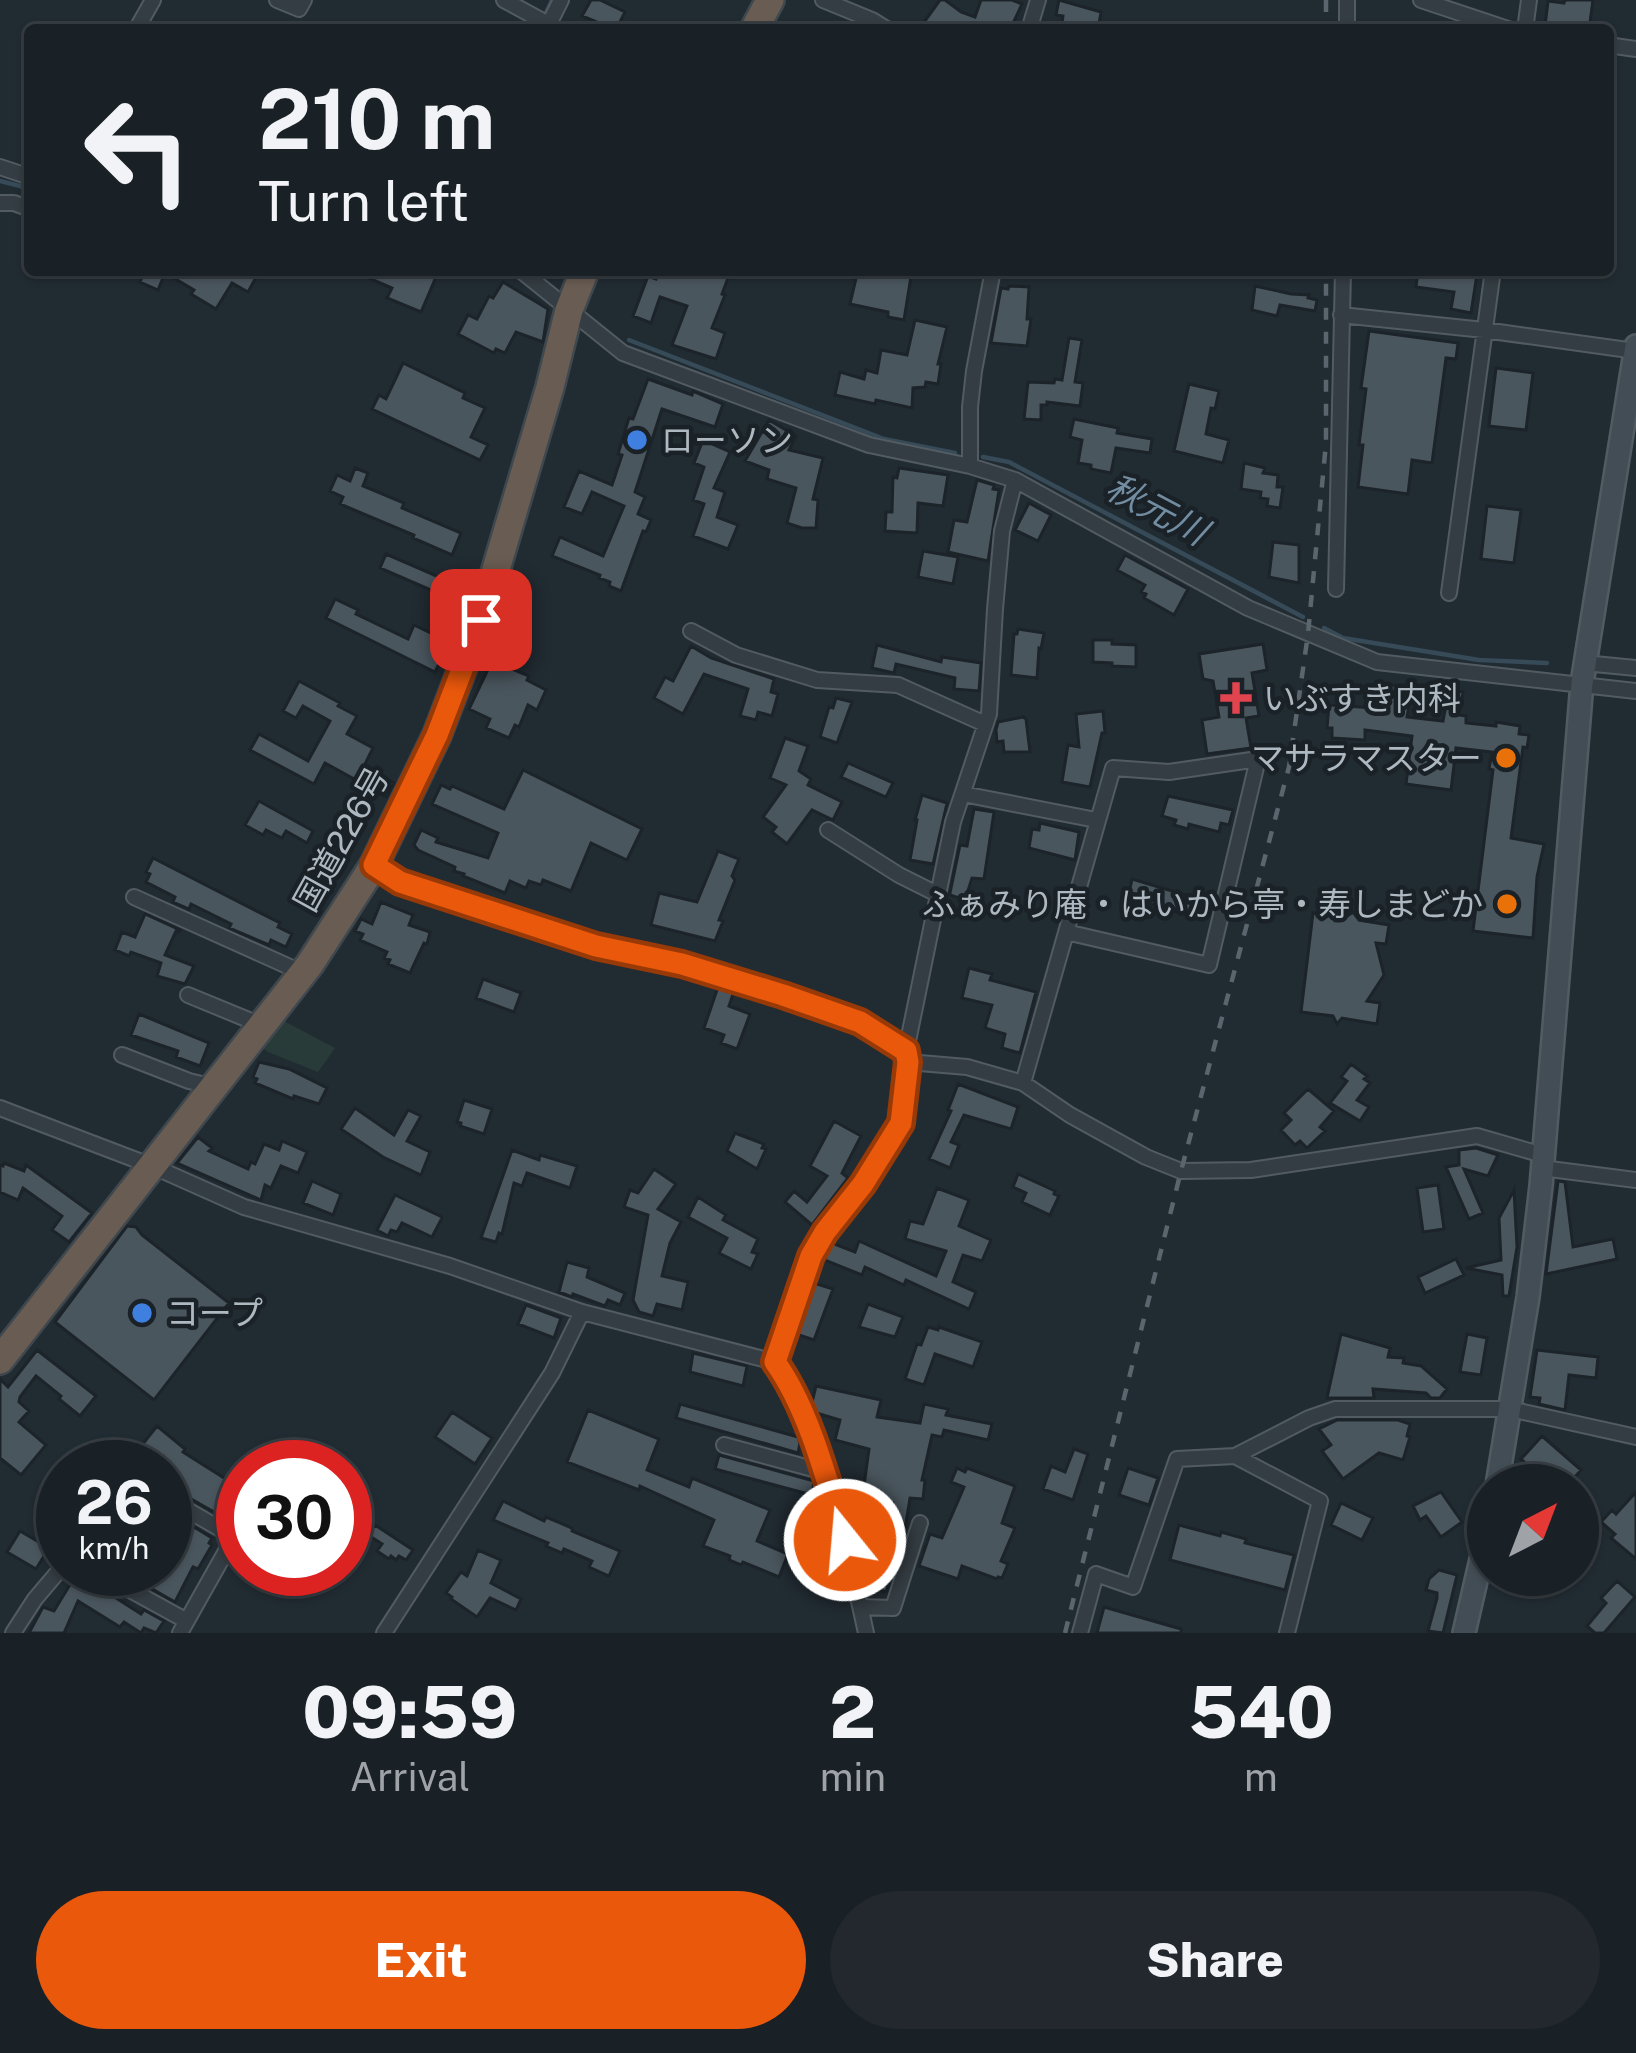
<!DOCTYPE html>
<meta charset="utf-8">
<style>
:root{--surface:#192026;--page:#22282e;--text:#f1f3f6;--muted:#9fa3a7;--line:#373e43;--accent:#ea580c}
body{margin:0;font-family:"Public Sans","Noto Sans JP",sans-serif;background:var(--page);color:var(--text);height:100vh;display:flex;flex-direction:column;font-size:45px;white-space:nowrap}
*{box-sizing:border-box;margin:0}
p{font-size:39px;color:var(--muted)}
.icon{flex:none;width:66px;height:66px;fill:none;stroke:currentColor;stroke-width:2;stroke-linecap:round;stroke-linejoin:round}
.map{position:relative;height:1633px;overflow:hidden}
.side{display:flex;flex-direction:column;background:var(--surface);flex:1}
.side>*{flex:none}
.top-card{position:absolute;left:24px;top:24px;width:1590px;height:252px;border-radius:12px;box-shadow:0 3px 9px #0004,0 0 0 3px var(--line);background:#192026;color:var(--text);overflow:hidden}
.needle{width:78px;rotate:42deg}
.controls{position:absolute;left:1467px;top:1464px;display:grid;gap:24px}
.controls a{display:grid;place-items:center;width:132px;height:132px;border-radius:50%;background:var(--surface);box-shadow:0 3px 9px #0004,0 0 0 3px var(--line);font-size:60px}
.speed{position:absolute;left:36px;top:1440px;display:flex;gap:24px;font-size:60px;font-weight:700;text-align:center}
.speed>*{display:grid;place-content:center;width:156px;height:156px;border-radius:50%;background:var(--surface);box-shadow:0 3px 9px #0004,0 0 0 3px var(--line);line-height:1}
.speed small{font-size:30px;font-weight:400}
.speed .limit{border:18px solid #d22;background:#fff;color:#111}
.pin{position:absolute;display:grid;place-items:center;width:102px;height:102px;color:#fff;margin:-51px;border-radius:24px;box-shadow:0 6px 18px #0006}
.me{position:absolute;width:132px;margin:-66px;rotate:343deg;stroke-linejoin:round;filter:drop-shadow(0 0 9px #0008)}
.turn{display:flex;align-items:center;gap:42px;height:252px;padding:0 36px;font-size:54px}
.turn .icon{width:156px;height:156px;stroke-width:2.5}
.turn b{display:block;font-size:84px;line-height:102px}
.eta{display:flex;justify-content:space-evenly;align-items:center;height:204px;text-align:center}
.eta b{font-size:72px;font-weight:800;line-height:84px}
.cta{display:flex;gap:24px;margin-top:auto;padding:24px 36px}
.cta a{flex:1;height:138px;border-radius:72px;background:var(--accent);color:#fff;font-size:48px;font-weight:800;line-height:138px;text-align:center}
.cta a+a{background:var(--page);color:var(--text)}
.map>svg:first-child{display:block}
.green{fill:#293b38}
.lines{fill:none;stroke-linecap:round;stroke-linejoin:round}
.stream{stroke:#364a58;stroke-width:4.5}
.building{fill:#4a565e;stroke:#1c242a;stroke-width:3}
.street-casing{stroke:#525b61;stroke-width:18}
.secondary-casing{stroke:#525b61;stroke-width:26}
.highway-casing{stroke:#3f484e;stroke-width:32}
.street{stroke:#343d43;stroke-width:14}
.secondary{stroke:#434d56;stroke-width:21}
.highway{stroke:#695c52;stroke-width:27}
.rail{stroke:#5a656d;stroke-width:4.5;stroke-dasharray:12 12;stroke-linecap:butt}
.route-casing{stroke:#983908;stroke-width:30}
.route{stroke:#ea580c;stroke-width:21}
.shop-dot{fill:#3f7fe0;stroke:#1a2228;stroke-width:4.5}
.health-dot{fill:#e0444e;stroke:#1a2228;stroke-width:4.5}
.food-dot{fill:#e8710a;stroke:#1a2228;stroke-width:4.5}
.labels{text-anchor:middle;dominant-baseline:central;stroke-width:9;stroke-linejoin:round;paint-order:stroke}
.poi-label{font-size:33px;fill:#aeb8c0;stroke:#1a2228;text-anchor:start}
.street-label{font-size:33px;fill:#aeb8c0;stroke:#1a2228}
.water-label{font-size:36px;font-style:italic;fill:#728da1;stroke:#1a2228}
</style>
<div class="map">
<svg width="1636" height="1633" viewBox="0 0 1636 1633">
<rect width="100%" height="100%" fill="#212b32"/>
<path class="green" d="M282 1020 335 1048 318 1072 268 1052 262 1047Z"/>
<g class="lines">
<path class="stream" d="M538 30 552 0
M0 181 20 186 30 191
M629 340 884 439 955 453
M983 457 1009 462 1303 617
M1324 628 1343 638 1479 660 1547 663"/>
</g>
<path class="building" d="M591 0H600L625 12 616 30 582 16Z
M940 0H945L961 12 975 17 981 0H1012L1022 4 1010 30H929L922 25Z
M1059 0 1101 12 1098 30 1062 23 1063 16 1056 15Z
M1565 0H1593L1589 30 1545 26 1548 1 1564 3Z
M145 270H260L248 292 232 283 216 309 191 294 194 290 165 273 158 290 140 282Z
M350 270H439L421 312 387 298 392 288Z
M666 270H731L722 294 725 295 712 328 725 333 716 359 672 345 687 306 660 297 651 323 633 316 648 276 656 279 658 273 665 275Z
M858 270H912L904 320 888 317V312L850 304Z
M1418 270 1477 274 1471 313 1451 309 1454 292 1416 287Z
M503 282 548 309 543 342 516 332 505 353 496 349 494 353 458 334 468 315 477 319 489 296 493 298Z
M1009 286 1029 287 1027 319H1031L1027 346 991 343 1001 288 1008 289Z
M1255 286 1291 294 1309 295 1308 298 1317 300 1315 311 1280 305 1277 316 1252 310Z
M915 320 947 327 938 364H941L938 384 926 382 925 387 913 388 912 408 876 400 875 404 835 395 840 372 864 379 866 370 877 373 881 350 907 355Z
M1369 331 1458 343 1456 359 1446 358 1432 463 1412 460 1408 494 1358 487 1363 445H1359L1366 389 1361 388Z
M1069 338 1082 340 1075 382 1083 383 1080 406 1047 402V405H1041V420L1024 419 1028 382 1054 383 1055 379 1062 380Z
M403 363 465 393 463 398 485 408 471 437 488 445 480 460 372 409 379 395 386 399Z
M1496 368 1533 373 1526 430 1489 426Z
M648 379 692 395 693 391 723 404 715 427 662 409 635 492 645 497 638 514 651 520 646 532 643 531 621 591 609 586 610 582 599 578 600 575 552 556 560 537 603 556 624 506 592 492 582 514 564 507 579 471 612 485 622 455 618 454 629 418 633 419Z
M1189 384 1219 391 1215 409 1211 408 1206 434 1229 440 1223 463 1174 451Z
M1074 419 1118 428 1117 433 1152 439 1150 453 1116 448 1111 473 1091 469V465L1078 463 1082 440 1070 437Z
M769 420 796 436 789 450 823 458 813 499 818 500 816 528H802L787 523 796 488 767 479 769 470 745 461Z
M703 440 730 452 714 488 725 492 717 517 738 525 728 549 693 536 704 504 693 500 704 467 694 463Z
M1244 463 1265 468 1263 473 1278 475 1277 487H1283L1280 508 1267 506 1268 499 1260 498 1261 492 1241 489Z
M355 468 368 473 363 486 404 503 402 508 461 533 452 555 413 538 414 535 340 504 343 497 330 491 337 475 350 481Z
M899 468 948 475 943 506 918 503 917 533 885 531 886 512H892L893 477 897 478Z
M977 480 994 485 993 489 999 490 988 561 948 552 954 520 967 522Z
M1029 503 1051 515 1038 541 1015 530Z
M1487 506 1521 510 1514 563 1481 559Z
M1273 542 1299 545V583L1269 577Z
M923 551 958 557 953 584 918 577Z
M386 554 462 587 456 601 380 568Z
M1125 555 1188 589 1174 615 1144 598 1146 594 1141 592 1145 585 1117 570Z
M335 599 358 610 356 614 408 639 414 625 441 638 434 651 443 656 435 672 326 618Z
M1018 629 1044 633 1041 649 1039 648 1037 678 1011 675 1014 634H1017Z
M1093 640H1112V644L1136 645V667L1112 666V663L1093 662Z
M1263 644 1267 670 1252 673 1259 716 1246 718 1251 748 1207 754 1202 720 1219 717 1213 681 1203 679 1199 654Z
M877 645 941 662 942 657 981 663 979 691 954 689 955 678 896 664 894 673 872 668Z
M691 646 711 658 774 679 771 692 778 694 772 716 758 712 756 720 740 716 748 689 704 674 683 714 654 698 665 677 673 681Z
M492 661 529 676 527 680 546 690 537 710 528 705 519 727 515 725 509 738 486 728 490 719 469 709Z
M299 681 340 703 338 706 357 716 347 734 373 748 364 766 394 783 387 797 325 763 314 784 250 750 259 734 308 761 330 721 303 706 296 718 283 711Z
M1377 683 1407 687 1405 701H1410L1407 717 1443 721 1449 689 1463 692 1459 715 1466 716V723L1496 726V722L1520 726 1519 734 1529 735 1527 748 1523 747 1511 838 1544 844 1537 877 1533 938 1473 931 1493 770 1489 769 1492 752 1456 748 1451 790 1406 784 1412 736 1365 730V740L1332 738V728H1327L1329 705 1373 708Z
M836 698 852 702 837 743 820 737 829 707 833 708Z
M1103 711 1105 733H1102L1090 787 1062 782 1068 745 1079 747 1076 714Z
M1023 717 1026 719 1030 752H1004L1003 741 997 742 996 730 998 722Z
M785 738 808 746 799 771 811 779 808 785 842 802 833 820 812 810 787 844 772 832 776 827 763 817 786 785 770 778Z
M848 763 893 783 886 797 841 777Z
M523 770 642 829 627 860 591 843 571 891 543 880 541 885 529 881 526 888 510 881 505 893 463 876 464 874 454 871 455 867 418 850 414 845 421 830 438 838 436 842 488 858 498 833 432 804 441 785 450 789 452 786 504 809Z
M922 795 947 803 933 864 910 860 917 820H915Z
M1168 796 1233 810 1229 825 1221 823 1219 832 1189 824 1188 829 1174 825 1176 820 1162 816Z
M259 801 313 831 307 843 286 831 282 838 266 830 263 835 245 825Z
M974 809 994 812 984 879 972 878 965 900 950 895V893L960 845 967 846Z
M1040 823 1079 832 1075 860 1029 848 1032 829 1039 830Z
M718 851 739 859 732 876 735 880 719 920 723 921 715 941 651 925 659 893 697 902Z
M153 858 280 923 278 927 292 934 286 947 271 940 269 945 229 928 231 924 191 904 189 909 173 902 175 897 146 882 150 874 146 872Z
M1132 879 1202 900 1197 918 1174 911 1175 909 1128 899Z
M381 902 413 915 409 925 430 932 427 944 424 943 410 973 388 964 390 960 384 958 387 952 360 940 363 934 355 931 361 919 372 924Z
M1353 912 1359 920 1389 925 1386 944 1376 943 1384 975 1367 1001 1380 1003 1377 1024 1342 1018 1337 1024 1333 1016 1301 1012 1313 913 1346 917Z
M145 914 180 930 179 932 176 931 165 955 194 966 185 984 157 976 161 963 131 952 129 956 115 950 122 932 135 937Z
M969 968 992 974 990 980 1036 992 1020 1053 1002 1048 1005 1034 985 1028 992 1005 962 998Z
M483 979 521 993 514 1012 476 998Z
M718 987 734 991 729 1006 750 1014 737 1049 721 1043 724 1035 704 1028Z
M139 1014 209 1043 200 1066 176 1057 178 1051 131 1035Z
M259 1062 289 1069 327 1088 319 1104 294 1096 293 1099 255 1083 257 1079 253 1077Z
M1351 1064 1367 1076 1364 1079 1370 1083 1357 1100 1369 1107 1360 1121 1330 1103 1347 1081 1341 1077Z
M958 1084 1018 1107 1011 1129 964 1115 951 1142 959 1145 950 1168 929 1159 951 1111 948 1110Z
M1308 1089 1334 1111 1320 1127 1325 1131 1307 1148 1300 1141 1295 1145 1281 1130 1291 1120 1284 1113Z
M464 1100 492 1109 484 1134 460 1126 461 1123 457 1122Z
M355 1108 394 1135 408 1110 421 1116 407 1141 430 1152 421 1175 383 1157 341 1129Z
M834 1121 861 1136 842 1173 848 1178 812 1225 785 1202 794 1191 807 1202 827 1176 810 1166Z
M735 1133 764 1144 762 1148 766 1149 757 1169 727 1151Z
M198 1137 212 1148 209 1151 248 1169 251 1162 255 1164 264 1144 279 1150 282 1141 307 1152 298 1173 281 1166 271 1188 265 1185 261 1200 177 1163Z
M1476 1148 1498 1155 1488 1176 1464 1169 1483 1213 1469 1219 1446 1167 1459 1165V1150Z
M512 1150 539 1160 540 1155 577 1166 570 1188 527 1173 522 1186 514 1183 502 1234 499 1233 496 1242 481 1238Z
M4 1163 24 1171 26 1165 92 1213 69 1242 52 1230 62 1216 23 1188 18 1200 0 1192V1165L3 1166Z
M654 1169 676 1184 658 1209 681 1222 670 1243 662 1276 688 1282 682 1310 657 1304 653 1316 639 1312 633 1300 648 1215 624 1207 630 1190 638 1193Z
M1018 1174 1055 1191 1054 1194 1059 1196 1050 1215 1022 1202 1026 1193 1013 1187Z
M312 1181 341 1194 333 1215 303 1203Z
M1558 1181 1565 1182 1573 1247 1613 1239 1617 1259 1546 1274Z
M1438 1185 1444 1229 1423 1232 1417 1188Z
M937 1188 969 1200 959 1226 991 1240 982 1261 963 1255 953 1282 976 1292 969 1309 906 1280 904 1285 865 1267 862 1275 822 1259 832 1243 855 1252 859 1241 936 1276 946 1251 905 1239 910 1221 923 1224Z
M1514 1190 1517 1247 1509 1296H1503L1502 1275 1466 1268 1501 1260 1499 1218Z
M395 1195 440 1216 442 1218 432 1237 402 1223 397 1232 391 1230 388 1236 377 1230Z
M698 1197 726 1215 723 1220 758 1239 752 1252 758 1254 751 1269 719 1253 727 1238 688 1217Z
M127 1226 136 1227 142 1235 229 1303 154 1400 55 1322Z
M1456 1259 1464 1275 1425 1293 1418 1277Z
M567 1262 589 1268 587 1277 625 1293 620 1305 608 1300 605 1306 573 1294 572 1297 559 1292Z
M814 1283 833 1289 814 1340 796 1334Z
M868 1304 903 1317 895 1337 859 1327Z
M526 1305 561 1318 554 1338 518 1324Z
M928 1327 938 1330 939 1327 982 1342 973 1367 935 1354 924 1385 905 1379 917 1344 921 1345Z
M1341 1334 1390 1348 1388 1357 1404 1358 1403 1363 1421 1366 1447 1389 1440 1398H1431L1426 1393 1373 1389 1374 1398H1327Z
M1467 1334 1487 1338 1481 1375 1460 1372Z
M37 1350 96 1396 80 1416 59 1399 61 1396 36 1376 20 1397 19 1402 29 1411 19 1422 46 1445 21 1475 0 1458V1379L8 1387Z
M1537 1350 1598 1357 1596 1378 1569 1375 1565 1410 1539 1404 1540 1398 1530 1397Z
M693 1353 747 1366 743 1386 690 1372Z
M816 1386 881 1400 877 1417 920 1423 924 1404 948 1409 946 1415 992 1424 988 1440 944 1430 942 1437 932 1435 922 1480H925L923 1499 910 1498 904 1535 886 1592 868 1586 875 1567 871 1566 876 1552 879 1553 884 1529 888 1530 893 1503 868 1499 869 1494 863 1493 869 1449 835 1440 840 1420 813 1412 811 1407Z
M680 1404 798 1437 800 1443 798 1453 676 1418Z
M588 1410 659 1439 647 1470 689 1487 692 1478 770 1510 757 1541 788 1554 779 1577 743 1562 741 1565 729 1560 730 1556 703 1546 714 1520 640 1486 639 1490 567 1462Z
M452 1412 492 1438 475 1464 435 1437Z
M1337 1420H1398L1410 1424 1407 1436 1410 1437 1403 1460 1379 1453 1343 1479 1322 1451 1331 1445 1319 1429Z
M157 1426 185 1449 183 1452 243 1490V1513L230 1500 221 1516 165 1484V1467H150L158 1457 142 1445Z
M1542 1436 1581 1470 1568 1485H1559L1552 1479 1548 1483 1521 1459Z
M1074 1449 1088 1454 1073 1500 1043 1489 1051 1466 1065 1472Z
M719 1455 814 1481 812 1495 715 1469Z
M957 1468 965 1472 967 1468 1015 1486 1002 1523 1015 1528 1001 1561 1008 1564 1002 1578 998 1577 997 1579 962 1566 958 1579 919 1566 930 1534 942 1538 964 1487 951 1482Z
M1128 1468 1158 1478 1149 1505 1119 1495Z
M1441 1492 1462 1522 1441 1537 1426 1516 1420 1520 1413 1506Z
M1636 1492V1559L1611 1538 1615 1534 1601 1522 1612 1510 1616 1514Z
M503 1501 544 1521 546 1517 572 1528V1531L620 1551 609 1576 589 1567 592 1561 564 1549 562 1553 546 1546 548 1543 493 1520Z
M1341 1503 1373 1518 1362 1540 1331 1525Z
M165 1524 189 1536 194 1527 212 1538 209 1543 212 1545 198 1569 193 1567 175 1602 140 1582 148 1569H165Z
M375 1525 413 1550 406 1560 399 1556 396 1560 391 1556 389 1559 377 1551 382 1544 368 1535Z
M1179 1525 1220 1536 1221 1532 1246 1539 1245 1543 1294 1555 1285 1590 1170 1560Z
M20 1531 49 1548 36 1569 7 1552Z
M478 1550 501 1560 491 1583 521 1599 516 1610 490 1598 477 1617 451 1599 452 1597 446 1593 461 1572 467 1576Z
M1439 1570 1457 1575 1443 1633 1428 1631 1437 1598V1593L1426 1590 1429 1579Z
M77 1573 141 1614 144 1610 164 1621 156 1633 144 1628 141 1633 124 1622 120 1627 78 1601 64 1633H29L43 1607 54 1611Z
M1617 1581 1635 1597 1604 1633H1595L1587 1626 1606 1603 1601 1598Z
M1104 1607 1181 1629V1633H1097Z"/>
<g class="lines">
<defs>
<path id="street" d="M277 0 299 9 304 0
M504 0 548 24
M823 0 872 20 888 30
M1421 0 1511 30
M136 30 153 0
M546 30 561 0
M1029 30 1038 0
M1347 30V0
M1525 30 1529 0
M1608 45 1636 49
M0 167 30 177
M0 203H14L30 209
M520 270 623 353 869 445 970 466 1015 480 1248 608 1377 662 1636 691
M1341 315 1484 330 1636 351
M970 466V407L974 371 993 270
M1336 589 1343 270
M1449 593 1493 270
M691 631 736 655 817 680 898 685 985 724
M1584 663 1636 668
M963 794 1096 820
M828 830 899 875 939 895
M374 865 400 882 596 947 683 964 783 995 860 1021 906 1051
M134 897 303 973
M188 995 261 1025
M122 1055 189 1081 214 1087
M908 1062 967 1067 1023 1083 1070 1115 1146 1157 1181 1171 1251 1170 1477 1136 1543 1155
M1023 1083 1113 768 1169 772 1258 759 1209 965 1066 932
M0 1108 152 1166 244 1207 450 1266 582 1312 775 1362
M1542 1168 1636 1180
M724 1445 824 1472
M1235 1456 1320 1501 1287 1633
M165 1497 234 1537 180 1633
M92 1569 185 1620
M861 1607 893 1608 920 1523
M13 1633 35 1599 63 1566
M384 1633 552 1373 582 1312
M866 1633C852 1567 835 1503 811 1440 801 1412 792 1386 775 1362L811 1256 825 1232 863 1184 901 1123 908 1062 906 1051 953 822 989 714 995 609 1002 531 1015 480
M1080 1633 1096 1574 1133 1587 1177 1459 1235 1456 1309 1418 1335 1409H1510L1636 1437"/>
<path id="secondary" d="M1497 1485 1528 1297 1541 1186 1582 683 1636 346
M1464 1633 1488 1529"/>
<path id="highway" d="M754 30 770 0
M0 1360 310 964 374 865 437 735 481 620 550 387 569 310 585 270"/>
</defs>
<use href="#street" class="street-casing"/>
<use href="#secondary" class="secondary-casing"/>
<use href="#highway" class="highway-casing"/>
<use href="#street" class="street"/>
<use href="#secondary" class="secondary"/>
<use href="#highway" class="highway"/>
<path class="rail" d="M1326 0V30
M1065 1633 1181 1171 1289 767 1308 634 1326 443V270"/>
</g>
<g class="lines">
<defs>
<path id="route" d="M481 620 437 735 374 865 400 882 596 946 682 964 783 995 860 1022 906 1051 908 1062 901 1123 863 1184 825 1232 811 1256 775 1362C809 1409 828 1484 845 1540"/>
</defs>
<use href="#route" class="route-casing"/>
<use href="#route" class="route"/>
</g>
<g class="shop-dot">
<circle cx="637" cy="440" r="12"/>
<circle cx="142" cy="1313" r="12"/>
</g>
<path class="health-dot" d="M1230 680h12v12h12v12h-12v12h-12v-12h-12v-12h12z"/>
<g class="food-dot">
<circle cx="1506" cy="758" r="12"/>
<circle cx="1507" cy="904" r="12"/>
</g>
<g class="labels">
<g class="poi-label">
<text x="661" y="440">ローソン</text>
<text x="1263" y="698">いぶすき内科</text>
<text x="1482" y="758" text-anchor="end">マサラマスター</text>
<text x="1483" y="904" text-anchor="end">ふぁみり庵・はいから亭・寿しまどか</text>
<text x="166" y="1313">コープ</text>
</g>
<g class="street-label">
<text transform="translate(341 839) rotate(-61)">国道226号</text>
</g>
<g class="water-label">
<text transform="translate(1157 509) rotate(28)">秋元川</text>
</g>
</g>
</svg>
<div class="controls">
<a><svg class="needle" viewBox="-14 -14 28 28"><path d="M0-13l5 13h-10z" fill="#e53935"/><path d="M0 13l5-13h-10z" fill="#9fa3a7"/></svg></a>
</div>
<div class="speed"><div>26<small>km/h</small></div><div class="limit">30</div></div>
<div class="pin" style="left:481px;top:620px;background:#d93025"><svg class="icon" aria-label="arrive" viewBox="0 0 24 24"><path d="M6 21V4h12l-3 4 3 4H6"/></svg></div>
<svg class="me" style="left:845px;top:1540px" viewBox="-20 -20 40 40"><circle r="17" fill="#ea580c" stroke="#fff" stroke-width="3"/><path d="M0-11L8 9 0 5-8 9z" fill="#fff"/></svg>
<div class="top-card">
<div class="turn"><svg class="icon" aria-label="left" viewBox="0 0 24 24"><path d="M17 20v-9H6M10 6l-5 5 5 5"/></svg><div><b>210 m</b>Turn left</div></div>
</div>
</div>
<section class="side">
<div class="eta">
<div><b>09:59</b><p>Arrival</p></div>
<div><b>2</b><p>min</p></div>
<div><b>540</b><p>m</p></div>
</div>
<div class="cta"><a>Exit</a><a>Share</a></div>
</section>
